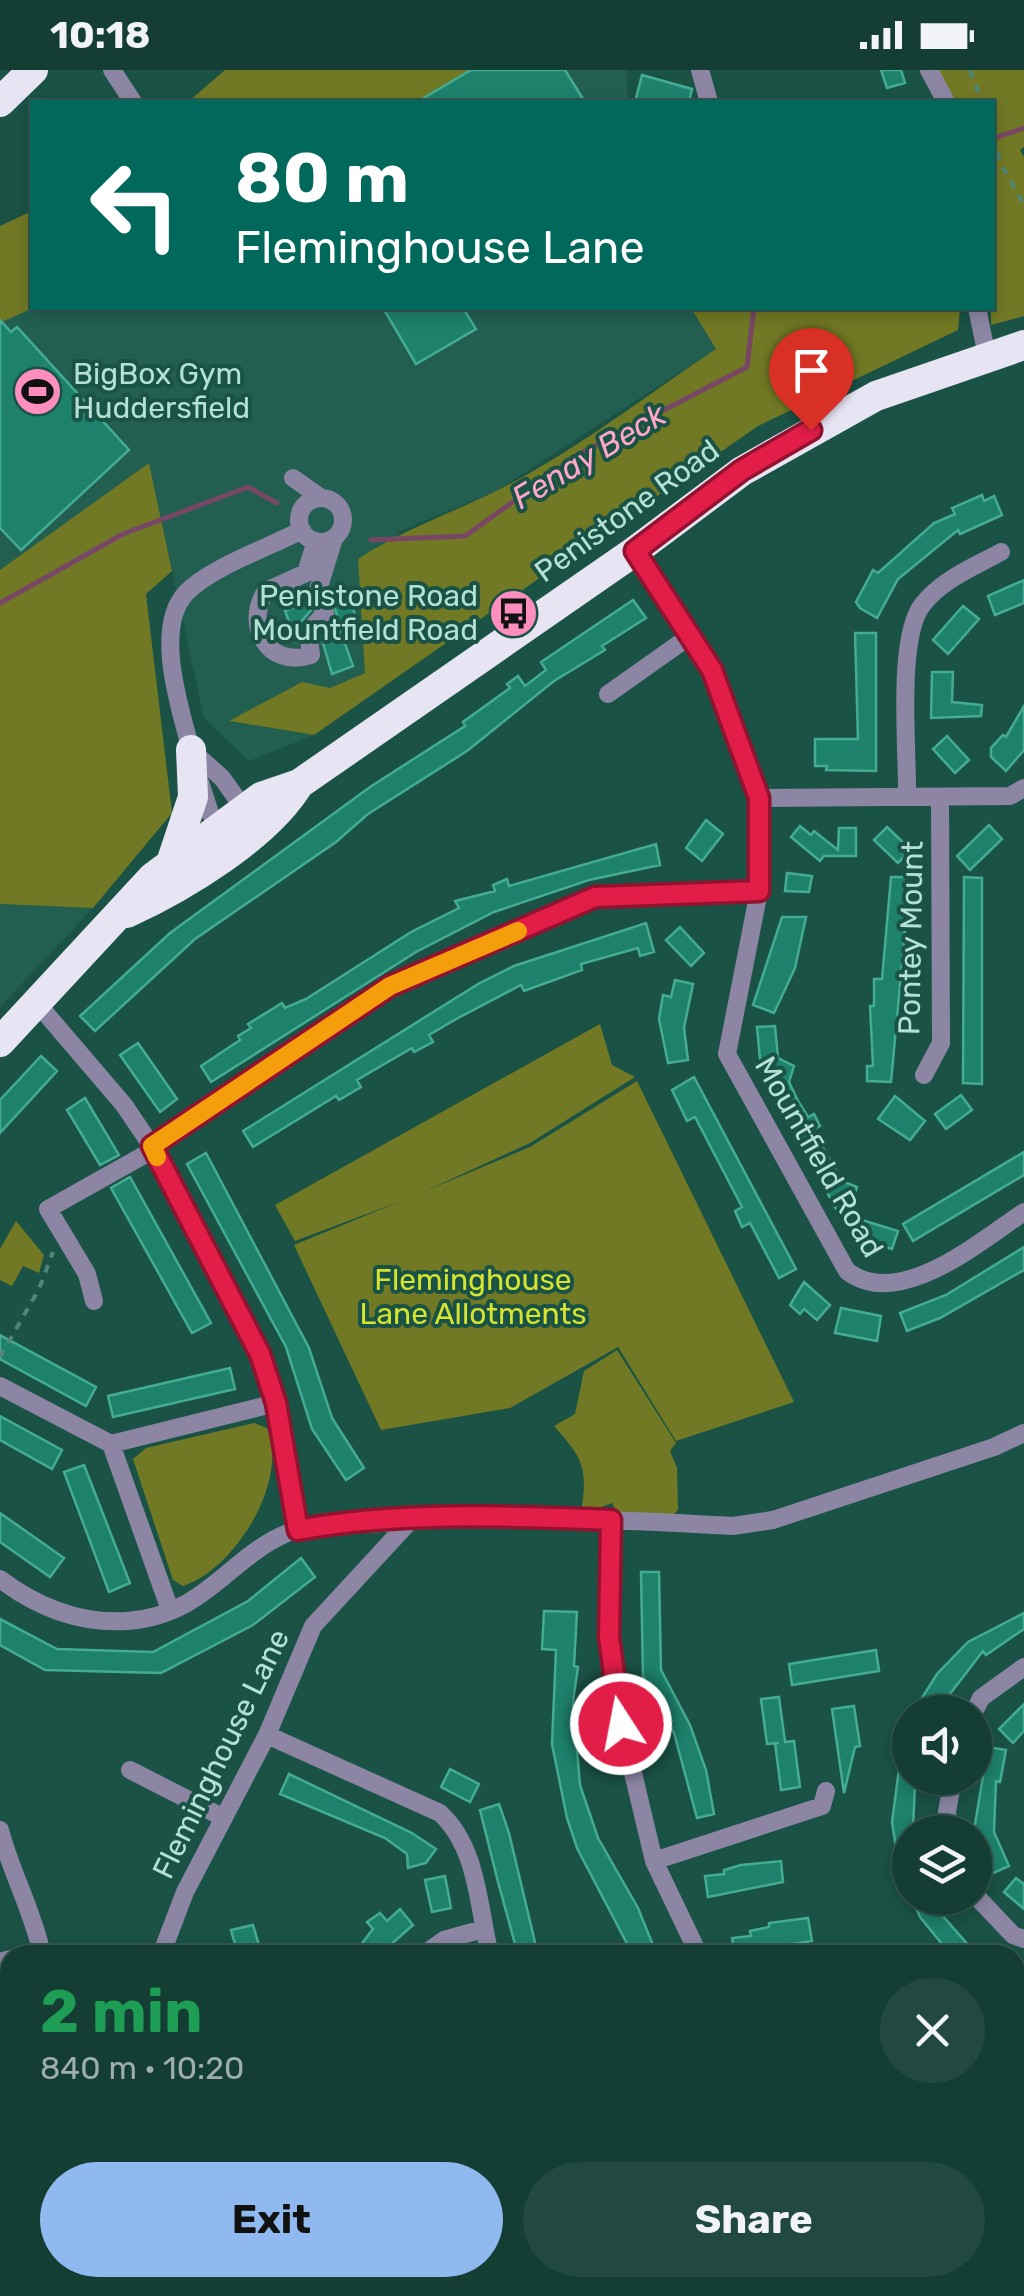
<!DOCTYPE html>
<meta charset="utf-8">
<style>
:root{--surface:#143e34;--page:#214940;--text:#f1f3f6;--muted:#9daeac;--line:#33574f;--accent:#90b9f0}
body{margin:0;font-family:Rubik,sans-serif;background:var(--page);color:var(--text);height:100vh;display:flex;flex-direction:column;font-size:38px;white-space:nowrap}
*{box-sizing:border-box;margin:0}
p{font-size:32px;color:var(--muted)}
.icon{flex:none;width:55px;height:55px;fill:none;stroke:currentColor;stroke-width:2;stroke-linecap:round;stroke-linejoin:round}
.map{position:relative;flex:1;overflow:hidden}
.drawer{position:absolute;left:0px;top:1875px;width:1025px;height:352px;display:flex;flex-direction:column;background:var(--surface);border-radius:30px 30px 0 0;box-shadow:0 5px 15px #0003,0 0 0 2px var(--line)}
.drawer>*{flex:none}
.hud{position:absolute;left:30px;top:30px;width:965px;height:210px;border-radius:0px;box-shadow:0 5px 15px #0003,0 0 0 2px var(--line);background:#00695c;color:#fff;overflow:hidden}
.tools{position:absolute;left:892px;top:1625px;display:grid;gap:20px}
.tools a{display:grid;place-items:center;width:100px;height:100px;border-radius:50%;background:var(--surface);box-shadow:0 5px 15px #0003,0 0 0 2px var(--line);font-size:50px}
.pin{position:absolute;display:grid;place-items:center;width:85px;height:85px;color:#fff;margin:-102px -42px;border-radius:50% 50% 50% 0;rotate:-45deg;box-shadow:0 0 10px #0007}
.pin .icon{rotate:45deg}
.me{position:absolute;width:110px;margin:-55px;rotate:349deg;stroke-linejoin:round;filter:drop-shadow(0 0 8px #0008)}
.turn{display:flex;align-items:center;gap:35px;height:210px;padding:0 40px;font-size:45px}
.turn .icon{width:130px;height:130px;stroke-width:2.5}
.turn b{display:block;font-size:70px;line-height:85px}
.round{display:grid;place-items:center;flex:none;width:105px;height:105px;border-radius:52px;background:var(--page)}
.overview{display:flex;align-items:center;justify-content:space-between;height:170px;padding:0 40px}
h1{font-size:60px;font-weight:700;line-height:75px;color:#1e9e55}
.button{display:flex;gap:20px;margin-top:auto;padding:20px 40px}
.button a{flex:1;height:115px;border-radius:60px;background:var(--accent);color:#111;font-size:40px;font-weight:700;line-height:115px;text-align:center}
.button a+a{background:var(--page);color:var(--text)}
.status{display:flex;justify-content:space-between;align-items:center;height:70px;padding:0 50px;background:var(--surface);direction:ltr}
.status svg{height:28px;fill:currentColor}
.map>svg:first-child{display:block}
.built{fill:#225f51}
.green{fill:#717924}
.lines{fill:none;stroke-linecap:round;stroke-linejoin:round}
.stream{stroke:#784765;stroke-width:5}
.building{fill:#1d816c;stroke:#44ac93;stroke-width:2.5}
.path{stroke:#518578;stroke-width:4;stroke-dasharray:8 8;stroke-linecap:butt}
.minor{stroke:#8c86a4;stroke-width:18}
.highway{stroke:#e7e4f3;stroke-width:30}
.route-casing{stroke:#92132f;stroke-width:25}
.route{stroke:#e11d48;stroke-width:18}
.slow{stroke:#f59e0b;stroke-width:18}
.labels{text-anchor:middle;dominant-baseline:central;stroke-width:8;stroke-linejoin:round;paint-order:stroke}
.poi-label{font-size:30px;fill:#b3e1d3;stroke:#1a5245;text-anchor:start}
.street-label{font-size:30px;fill:#b3e1d3;stroke:#1a5245}
.park-label{font-size:30px;fill:#d5e42e;stroke:#1a5245}
.water-label{font-size:32px;font-style:italic;fill:#ffa6c9;stroke:#1a5245}
</style>
<div class="status"><b>10:18</b><svg viewBox="0 0 49 12"><path d="M0 12V9h3v3zM5 12V6h3v6zM10 12V3h3v9zM15 12V0h3v12zM26 1h20v11H26zM47 4h2v5h-2z"/></svg></div>
<div class="map">
<svg width="1024" height="2226" viewBox="0 0 1024 2226">
<rect width="100%" height="100%" fill="#1a5245"/>
<path class="built" d="M471 0H626L628 32H417Z
M33 238H691L716 279 496 421 398 462 365 603 330 618 302 612 231 652 314 665 249 691 204 648 149 394 0 500V253Z
M0 834 93 838 0 937Z"/>
<path class="green" d="M225 0H471L417 32H188Z
M934 0H1024V77L1020 80 1024 87V246L991 255 992 32H952Z
M32 141 33 238 0 253V156Z
M691 238H960L958 260 758 356 314 665 229 651 302 612 330 618 365 603 358 489C402 460 449 444 496 421 573 383 644 327 716 279Z
M149 393 172 501 146 524 172 743 93 838 0 834V500Z
M600 954 612 995 635 1007 530 1073 423 1122 530 1077 637 1011 794 1332 676 1371 618 1277 510 1338 381 1360 294 1175 401 1131 295 1171 275 1135Z
M16 1151 44 1185 39 1203 23 1196 12 1216 0 1210V1179Z
M617 1280 676 1373 670 1381 677 1398 678 1440 669 1450 617 1442 612 1433 590 1441 582 1436C588 1394 580 1386 554 1356L575 1344 584 1301Z
M254 1353 267 1358C290 1411 234 1500 183 1516L173 1510 133 1389 146 1378Z"/>
<g class="lines">
<path class="stream" d="M992 69 1024 58
M371 470 465 466 583 382 747 297 754 238
M0 533 123 464 248 417 277 433"/>
</g>
<path class="building" d="M471 0H565L585 32H417Z
M881 0H901L905 13 887 18Z
M642 5 692 19 689 32H635Z
M383 238H463L476 259 416 294Z
M0 250 11 262 17 257 129 380 21 480 0 458Z
M982 425 984 431 994 426 1002 445 960 464 958 460 898 509 877 548 860 538 856 532 873 500 878 503 934 453 955 444 952 438Z
M1024 510V533L995 545 988 526Z
M345 518 358 552 340 560 353 596 332 604 321 566 337 546 331 523Z
M633 530 646 548 602 576 605 580 554 611 467 681 368 744 336 772 195 869 95 961 80 946 170 863 370 717 465 656 463 652 510 618 507 614 518 606 525 616 546 600 541 592Z
M307 532 311 540 296 558 297 573 285 541Z
M963 536 979 549 948 584 933 570Z
M855 563H876V701L826 700 827 696H815V669H858Z
M932 602H953L952 632 982 635 981 646 931 648Z
M1024 636V680L1006 701 991 687V678L1003 665 1006 667Z
M947 666 969 690 955 703 933 679Z
M706 750 723 764 702 791 686 778Z
M989 755 1002 769 970 800 957 786Z
M800 756 811 765 814 761 838 780 839 758H856V786H824L820 791 791 767Z
M887 757 911 780 898 793 874 770Z
M656 774 660 795 589 810 494 842 416 882 211 1012 201 996 240 970 238 966 251 958 248 954 282 933 285 938 306 929 411 862 459 838 455 831 495 821 493 815 507 809 509 816Z
M787 803 812 806 809 822 785 821Z
M891 807H910L891 1012 867 1011V996H873L870 936H874V909H882Z
M964 807 982 808V1014L963 1013Z
M782 847H806L795 898 774 943 753 935Z
M646 853 654 882 640 886 638 878 581 894 582 900 524 921 521 915 458 948 429 965 433 972 414 982 412 978 357 1010 361 1017 339 1030 336 1026 253 1077 243 1061 478 914 514 896Z
M680 857 704 883 691 896 666 870Z
M675 910 693 914 684 958 688 990 668 993 659 949 663 925 671 927Z
M775 956 778 988 794 996 789 1012 798 1031 808 1047 814 1044 820 1056 813 1060 842 1111 857 1117 853 1131 859 1143 843 1152 761 1000 757 957Z
M138 973 177 1029 160 1042 120 985Z
M41 986 57 1001 0 1063V1030Z
M694 1007 796 1199 779 1208 750 1153 742 1157 735 1141 742 1137 695 1047 687 1051 672 1020Z
M961 1025 972 1040 946 1059 935 1044Z
M895 1026 925 1051 910 1070 878 1049Z
M85 1028 119 1085 100 1095 67 1040Z
M1024 1082V1105L913 1171 903 1154Z
M206 1083 309 1278 332 1348 364 1398 346 1410 312 1359 286 1277 187 1094Z
M130 1107 211 1253 192 1263 111 1118Z
M862 1150 898 1161 892 1179 856 1169Z
M1024 1177V1200L940 1248 907 1261 900 1243 946 1225Z
M804 1212 830 1235 817 1250 804 1239 800 1244 790 1235Z
M841 1238 881 1246 877 1271 835 1263Z
M0 1265 96 1317 86 1336 0 1289Z
M230 1298 235 1319 113 1347 108 1326Z
M0 1346 62 1380 52 1399 0 1370Z
M84 1395 130 1513 109 1522 64 1402Z
M0 1443 64 1488 50 1507 0 1472Z
M301 1488 315 1507 253 1555 161 1603 45 1600 0 1575V1549L57 1579 153 1582 248 1531Z
M641 1502H659L661 1600 690 1655 706 1700 714 1744 697 1748 674 1663 643 1606Z
M544 1541 577 1542 574 1596 578 1597 573 1632 580 1715 598 1768 638 1838 657 1885H633L577 1778 567 1748 552 1674 556 1580 542 1579Z
M1024 1543V1559L986 1585 983 1581 936 1642H913L937 1604 968 1572Z
M876 1580 879 1601 792 1615 789 1594Z
M779 1627 785 1672 794 1671 800 1717 781 1720 775 1673H779L767 1674 761 1629Z
M1024 1634V1661L1013 1673 999 1659Z
M854 1636 860 1676 855 1677 844 1723 832 1639Z
M988 1677 1006 1680 1000 1712 996 1711 994 1762 1009 1796 991 1804 974 1760Z
M901 1684 910 1685V1715L915 1716 910 1816H902L892 1752Z
M450 1699 479 1714 470 1732 441 1717Z
M289 1704 412 1763 436 1779 426 1793 408 1798 407 1784 385 1768 280 1724Z
M499 1734 509 1763 538 1885H518L498 1812 480 1740Z
M781 1791 783 1812 708 1827 705 1806 724 1804V1800L741 1795Z
M445 1806 451 1838 432 1842 425 1810Z
M1016 1808 1024 1814V1839L1004 1822Z
M912 1828H933L942 1845 977 1885H951L920 1847Z
M400 1839 413 1855 379 1885H353L373 1859 367 1852 380 1843 387 1851Z
M808 1848 812 1871 772 1877 754 1885H735L732 1868 751 1866 750 1861 769 1857V1853Z
M253 1855 262 1885H238L231 1860Z"/>
<g class="lines">
<path class="path" d="M970 0 982 32
M992 67 1002 96 1024 135
M0 1287 39 1219 53 1182"/>
<path class="minor" d="M112 0 133 32
M700 0 709 32
M929 0 946 32
M977 238 987 286
M293 408 320 427
M299 450a22 22 0 1 1 44 0a22 22 0 1 1-44 0Z
M316 471 306 503 266 521C244 554 267 599 311 585L308 562 325 543 317 523 334 468
M635 481 712 600 759 728V821L727 984 847 1201C899 1241 979 1172 1024 1142
M608 624 690 566
M192 681 222 708 247 743
M193 687C182 645 152 559 186 523 209 498 270 477 302 460
M200 712 210 743 226 764
M907 726C908 682 896 567 923 534 943 509 974 497 1001 482
M759 728 1010 726 1024 718
M36 932 124 1035 151 1075 260 1284 276 1333 298 1460
M924 1005 941 973 940 727
M151 1075 390 916 595 827 759 821
M94 1231 87 1204 48 1139 153 1080
M0 1316 111 1374 276 1333
M111 1374 170 1540
M611 1449 609 1567 613 1619 654 1791 699 1885
M0 1509C37 1537 80 1554 127 1551 211 1545 232 1479 299 1459 327 1452 355 1455 383 1453 500 1443 616 1450 733 1456L773 1450 994 1377 1024 1363
M974 1642 981 1628 1024 1597
M267 1665 440 1743C478 1778 478 1836 490 1885
M130 1700 224 1748
M0 1760C11 1802 31 1837 41 1880L24 1885
M950 1762 947 1742 953 1708
M654 1791 822 1736 826 1721
M975 1825 1013 1865 1024 1869
M161 1885 185 1822 267 1665 313 1556 411 1450
M423 1885 444 1870 483 1859
M0 1892 10 1889
M0 2054 10 2046
M91 2218 94 2226
M244 2218 247 2226
M435 2218 441 2226
M566 2218 568 2226
M898 2218 906 2226
M821 2226 828 2218"/>
<path class="highway" d="M0 32 33 0
M172 790 193 727 191 680
M127 843C183 817 267 767 299 714
M0 972 153 807 261 727 299 714 635 481 742 401 876 326 1024 275"/>
</g>
<g class="lines">
<defs>
<path id="route" d="M621 1654 609 1567 611 1450C512 1446 394 1441 298 1460L276 1333 260 1284 152 1076 390 916 595 827 759 821V728L712 600 635 481 742 400 811 360"/>
</defs>
<use href="#route" class="route-casing"/>
<use href="#route" class="route"/>
<path class="slow" d="M157 1087 152 1076 390 916 518 861"/>
</g>
<defs>
<symbol id="stadium-disc" viewBox="-11 -11 22 22"><circle r="9.5" fill="#fe8ebd" stroke="#1a5245"/><path d="M0-5a6.5 5 0 1 0 0 10a6.5 5 0 1 0 0-10ZM-3.5-1.8h7v3.6h-7Z" fill="#111"/></symbol>
<symbol id="bus-disc" viewBox="-11 -11 22 22"><circle r="9.5" fill="#fe8ebd" stroke="#1a5245"/><path d="M-5-6H5V4H4V6H2V4H-2V6H-4V4H-5ZM-3.5-4V0h7V-4ZM-3.5 1.2v1.5H-2V1.2ZM2 1.2v1.5H3.5V1.2Z" fill="#111"/></symbol>
</defs>
<g fill-rule="evenodd">
<use href="#stadium-disc" x="10" y="294" width="55" height="55"/>
<use href="#bus-disc" x="486" y="516" width="55" height="55"/>
</g>
<g class="labels">
<g class="poi-label">
<text x="73" y="304">BigBox Gym<tspan x="73" dy="34">Huddersfield</tspan></text>
<text x="478" y="526" text-anchor="end">Penistone Road<tspan x="478" dy="34">Mountfield Road</tspan></text>
</g>
<g class="street-label">
<text transform="translate(627 441) rotate(-36)">Penistone Road</text>
<text transform="translate(911 868) rotate(-89)">Pontey Mount</text>
<text transform="translate(819 1087) rotate(60)">Mountfield Road</text>
<text transform="translate(221 1684) rotate(-64)">Fleminghouse Lane</text>
</g>
<g class="park-label">
<text x="473" y="1210">Fleminghouse<tspan x="473" dy="34">Lane Allotments</tspan></text>
</g>
<g class="water-label">
<text transform="translate(589 386) rotate(-31)">Fenay Beck</text>
</g>
</g>
</svg>
<div class="tools">
<a><svg class="icon" aria-label="sound" viewBox="0 0 24 24"><path d="M4 9h4l5-4v14l-5-4H4zM17 9q2 3 0 6"/></svg></a>
<a><svg class="icon" aria-label="layers" viewBox="0 0 24 24"><path d="M12 4l9 5-9 5-9-5zM3 14l9 5 9-5"/></svg></a>
</div>
<div class="pin" style="left:811px;top:360px;background:#d93025"><svg class="icon" aria-label="arrive" viewBox="0 0 24 24"><path d="M6 21V4h12l-3 4 3 4H6"/></svg></div>
<svg class="me" style="left:621px;top:1654px" viewBox="-20 -20 40 40"><circle r="17" fill="#e11d48" stroke="#fff" stroke-width="3"/><path d="M0-11L8 9 0 5-8 9z" fill="#fff"/></svg>
<div class="hud">
<div class="turn"><svg class="icon" aria-label="left" viewBox="0 0 24 24"><path d="M17 20v-9H6M10 6l-5 5 5 5"/></svg><div><b>80 m</b>Fleminghouse Lane</div></div>
</div>
<section class="drawer">
<div class="overview"><div><h1>2 min</h1><p>840 m · 10:20</p></div><a class="round"><svg class="icon" aria-label="close" viewBox="0 0 24 24"><path d="M6 6l12 12M18 6L6 18"/></svg></a></div>
<div class="button"><a>Exit</a><a>Share</a></div>
</section>
</div>
